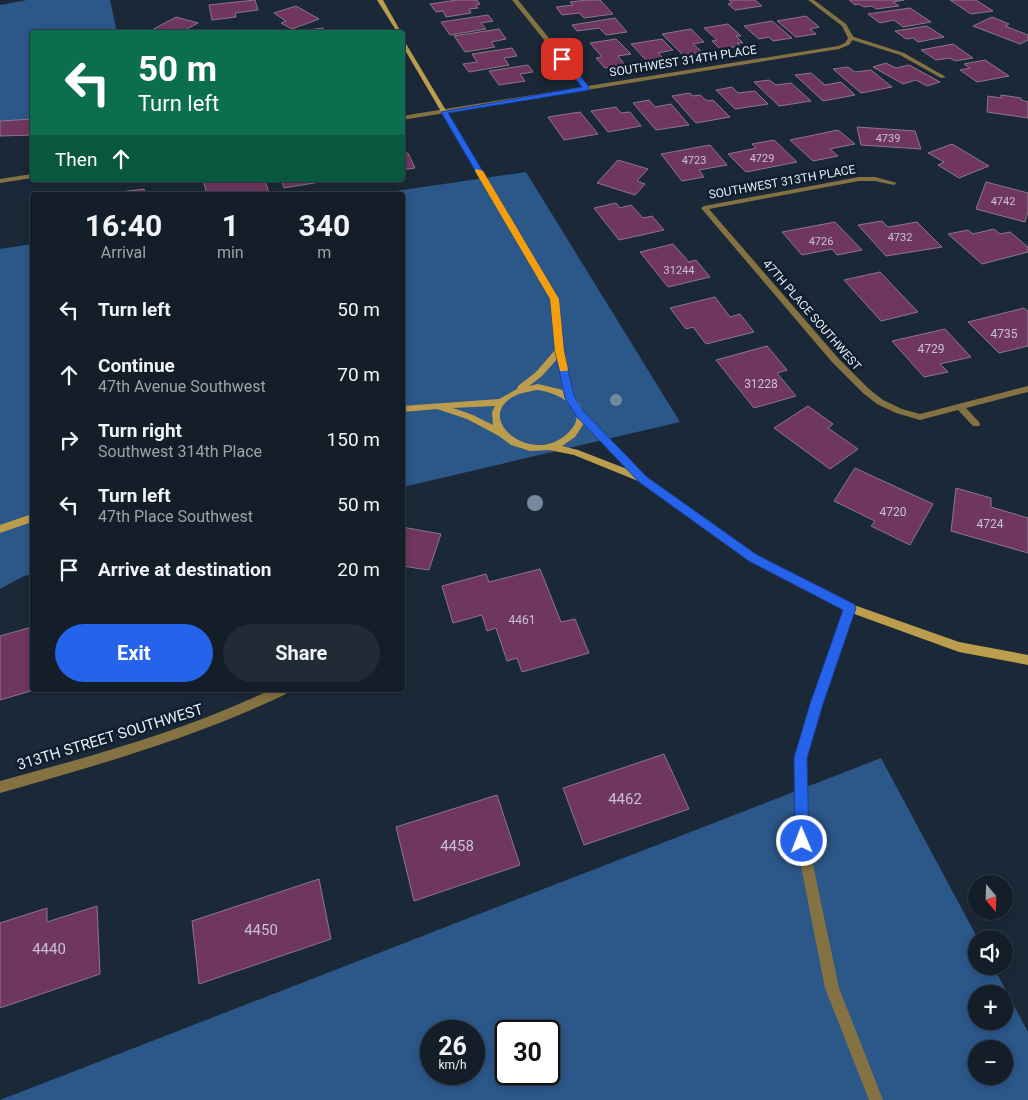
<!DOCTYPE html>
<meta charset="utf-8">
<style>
:root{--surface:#141e29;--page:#212b35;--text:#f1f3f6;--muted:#9da2a8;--line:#333c46;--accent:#2563eb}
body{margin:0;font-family:Roboto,sans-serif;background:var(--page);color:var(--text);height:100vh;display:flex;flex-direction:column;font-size:19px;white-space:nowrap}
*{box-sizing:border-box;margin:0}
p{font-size:16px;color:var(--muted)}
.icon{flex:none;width:28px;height:28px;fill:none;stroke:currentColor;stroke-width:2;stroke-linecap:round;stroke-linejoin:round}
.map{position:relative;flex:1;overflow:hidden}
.sheet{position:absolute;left:30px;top:192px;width:375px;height:500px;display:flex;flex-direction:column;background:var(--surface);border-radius:5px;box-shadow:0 2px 8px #0003,0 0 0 1px var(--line)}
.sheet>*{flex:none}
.hud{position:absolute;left:30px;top:30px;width:375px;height:152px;border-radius:5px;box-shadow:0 2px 8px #0003,0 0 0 1px var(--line);background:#0b6e4f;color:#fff;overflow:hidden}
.needle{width:32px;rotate:161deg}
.buttons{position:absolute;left:968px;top:875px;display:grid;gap:10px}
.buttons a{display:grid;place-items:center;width:45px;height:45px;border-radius:50%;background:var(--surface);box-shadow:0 2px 8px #0003,0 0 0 1px var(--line);font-size:25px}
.speed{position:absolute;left:420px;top:1020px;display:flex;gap:10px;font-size:25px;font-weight:700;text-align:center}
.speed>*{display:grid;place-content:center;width:65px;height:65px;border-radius:50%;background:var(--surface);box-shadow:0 2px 8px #0003,0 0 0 1px var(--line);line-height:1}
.speed small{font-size:12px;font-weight:400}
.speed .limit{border:2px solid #111;border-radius:8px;background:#fff;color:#111}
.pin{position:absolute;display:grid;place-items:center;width:42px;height:42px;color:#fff;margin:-21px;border-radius:10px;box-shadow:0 2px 8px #0006}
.me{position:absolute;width:55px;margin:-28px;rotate:359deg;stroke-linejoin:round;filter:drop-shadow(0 0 4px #0008)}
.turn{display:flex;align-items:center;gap:18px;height:105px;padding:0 25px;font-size:22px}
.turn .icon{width:65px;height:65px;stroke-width:2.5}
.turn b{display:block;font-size:35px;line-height:42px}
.then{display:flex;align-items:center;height:48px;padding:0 25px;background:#0003;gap:10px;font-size:19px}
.eta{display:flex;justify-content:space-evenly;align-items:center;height:85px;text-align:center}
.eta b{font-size:30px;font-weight:700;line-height:35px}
.primary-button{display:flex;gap:10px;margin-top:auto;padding:10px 25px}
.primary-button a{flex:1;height:58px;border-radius:30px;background:var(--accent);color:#fff;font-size:20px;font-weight:700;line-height:58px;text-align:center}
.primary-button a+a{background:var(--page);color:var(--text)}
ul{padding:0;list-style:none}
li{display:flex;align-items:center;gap:15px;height:65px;padding:0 25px}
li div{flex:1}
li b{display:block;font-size:19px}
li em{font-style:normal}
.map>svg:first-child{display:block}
.forest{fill:#2b5789;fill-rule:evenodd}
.building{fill:#6f375f;stroke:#8d7786}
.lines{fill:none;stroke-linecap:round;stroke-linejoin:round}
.lane{fill:#857242;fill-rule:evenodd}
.street{fill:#857242;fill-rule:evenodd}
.secondary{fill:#bc9d4d;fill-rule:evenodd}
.tree{fill:#74889f}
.route{fill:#2563eb;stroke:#184099}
.slow{fill:#f59e0b}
.labels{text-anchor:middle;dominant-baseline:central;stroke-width:5;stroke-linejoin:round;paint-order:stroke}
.far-number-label{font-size:11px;fill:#c8c1d2}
.far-street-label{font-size:12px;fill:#e6eff9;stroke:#111e2d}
.number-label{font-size:12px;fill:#c8c1d2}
.street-label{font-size:15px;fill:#e6eff9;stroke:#111e2d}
.near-number-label{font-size:15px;fill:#c8c1d2}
</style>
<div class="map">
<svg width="1028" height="1100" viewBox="0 0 1028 1100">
<rect width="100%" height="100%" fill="#1b2837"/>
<path class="forest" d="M27 0H110L117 32H32V124L0 136V5Z
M526 172 680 422 403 487 402 195H369Z
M32 244V574L24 576 0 589V249Z
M881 758 978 939H976V966H993L1028 1032V1100H0ZM976 994H1004V1021H976ZM431 1031H474V1074H431ZM506 1031H549V1074H506ZM976 1049H1004V1076H976Z"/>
<path class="building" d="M255 0 258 10 235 13 236 17 212 20 209 5Z
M457 0H477L480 4 476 5 478 8 469 9 471 13 446 17 443 11 436 12 430 4Z
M587 0H600L613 14 584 18 579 13 562 15 556 7 573 5 570 2Z
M729 0H755L762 6 735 10 728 4 732 3Z
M849 0H904L893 2 899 6 876 9 872 6 864 7 859 4 855 5Z
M950 0H976L993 11 971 14Z
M296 6 319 19 292 29 281 23 286 21 274 13Z
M910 8 931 22 903 27 894 20 880 23 868 14Z
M488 15 493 21 481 23 486 29 450 35 441 22Z
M806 16 819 27 810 29 816 34 796 37 777 21Z
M176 17 198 23 187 29 193 31 190 32 150 31Z
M992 17 1009 24 1005 26 1028 35V40L1020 44 973 26Z
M615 18 627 32 606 35 599 28 577 31 572 25Z
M772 21 792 38 773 41 769 37 759 39 744 26Z
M728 24 741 36H736L743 43H737L740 46 720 49 712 41 717 40 704 28Z
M927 26 944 37 918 42 913 38 906 39 895 31Z
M323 28 324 32H292Z
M499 29 506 39 491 42 495 47 465 52 454 36Z
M691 29 704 42 693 44 702 52 683 55 662 34Z
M616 39 631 54 618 56 625 65 605 68 596 58 602 57 590 43Z
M662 39 673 50 658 53 663 58 647 61 631 44Z
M953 44 973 58 955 61 950 58 936 60 921 50Z
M512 48 517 56 504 58 509 65 469 72 463 64 477 62 472 54Z
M985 60 1009 76 977 82 960 70 970 68 964 64Z
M886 63 896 68 909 65 940 82 927 86 916 80 903 84 873 67Z
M528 65 533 72 520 74 525 81 499 85 489 71Z
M848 67 855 72 871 70 892 87 861 93 833 69Z
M811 73 825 85 841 82 855 95 823 101 795 75Z
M769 80 776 85 791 83 811 101 779 106 754 82Z
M732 87 738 93 755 91 768 104 735 109 716 90Z
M690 93 693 96 700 95 707 101 713 100 730 117 696 123 672 96Z
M1001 95 1021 98V100L1028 102V118L987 112 988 96 1001 98Z
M649 100 655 107 671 104 689 125 656 130 633 103Z
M616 107 621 113 630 112 641 126 608 132 591 111Z
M580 112 598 134 564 140 548 117Z
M32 119V135L0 136V121Z
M857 127 915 131 921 149 861 145Z
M838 130 855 144 830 149 838 156 813 161 790 140Z
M774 140 797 162 746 172 728 154 756 148 752 144Z
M952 144 989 166 959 178 938 165 944 162 928 153Z
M710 145 727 165 699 170 704 177 682 181 661 154Z
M408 153 415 168 402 170V154Z
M618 160 648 169 637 181 645 184 635 195 597 183Z
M222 180H265L269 193 258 195H207L204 183Z
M281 180H332L284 188Z
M986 182 1028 193V212L1025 222 976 209Z
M144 189 145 195H105V194Z
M616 203 620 208 631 205 643 218 652 216 664 230 619 240 594 208Z
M882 221 888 227 917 222 942 247 886 256 858 225Z
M835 222 862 250 837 255 832 249 802 255 782 232Z
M994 229 1000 234 1010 232 1028 247V252L982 264 948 234 968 230 973 234Z
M673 244 689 262 696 260 710 277 668 287 640 252Z
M880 272 918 312 881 321 844 280Z
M715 297 730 317 740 314 754 332 706 344 693 327 686 329 670 308Z
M1024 308 1028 311V346L999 353 968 322Z
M945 329 971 357 940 364 948 372 924 377 892 341Z
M767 346 787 370 777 373 796 396 754 408 716 360Z
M808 406 833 424 828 428 858 449 830 469 774 428Z
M855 468 933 504 910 545 871 526 875 521 834 501Z
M956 488 991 498V507L1028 518V553L951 531Z
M402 527 441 534 429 570 402 566Z
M540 569 561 622 575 619 589 653 522 672 517 658 507 661 496 628 487 631 482 615 453 623 442 586 486 574 489 582Z
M32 627V690H34L0 700V636Z
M664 754 689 809 584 845 563 788Z
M497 795 520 865 414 901 396 827Z
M319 879 331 939 199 984 192 921Z
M97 906 100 974 0 1008V923L47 908V922Z"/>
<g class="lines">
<path class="lane" d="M851 36 904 53 946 77 941 78 900 55 849 39 848 38Z"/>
<path class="street" d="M512 0H518L588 86 838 46 845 43 848 38 842 26 808 0H814L846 24 854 38 849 45 839 49 402 120V116L582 87Z
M32 174V178L0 183V179Z
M859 177H875L897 183 894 185 875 181H859L709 209 838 358 869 389 883 400 902 409 920 414 1028 386V392L966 408 979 422 980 424 979 426H973L958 410 920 420 896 413 877 404 863 393 832 362 701 208 704 206Z
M850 604 854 605 855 608 822 704 806 758 808 841 839 988 883 1100H869L825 988 796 841 794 758 810 704 845 608 846 605Z
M270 690H288L286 694C194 738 98 765 0 793V781C92 756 184 731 270 690Z"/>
<path class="secondary" d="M377 0H383L401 32H397Z
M402 37 559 299 563 351 573 396 580 404 584 413 646 477 757 555 854 605 959 642 1028 655V665L959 652 846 611 749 561 638 481 574 455 549 450 530 451 511 445 499 436 467 419 437 409 402 412V406L499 399 517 389 518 386 536 372 555 350 551 299 402 45ZM557 359 563 390 538 384 529 386 542 376ZM538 390C558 393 593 409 568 433 531 469 468 415 519 394 525 392 532 391 538 390ZM495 406 492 412 493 425 473 415 453 408ZM584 423 627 469 578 450 562 446 575 437Z
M32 514V522L0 533V525Z"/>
</g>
<g class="tree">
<circle cx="616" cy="400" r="6"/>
<circle cx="535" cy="503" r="8"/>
</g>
<path class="route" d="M560 58H565L589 87V90L448 113 559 299 564 351 574 396 584 412 647 477 757 555 854 604 856 608 823 704 807 758 809 841 807 846 802 848 797 846 795 841 794 758 810 704 843 610 749 561 639 482 577 417 565 398 555 351 550 299 441 112 582 87 560 60Z"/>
<path class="slow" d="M476 169 483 171 559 299 564 351 568 369 567 371H560L555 351 550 299 475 171Z"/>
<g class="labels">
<g class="far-number-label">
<text x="888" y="138">4739</text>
<text x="762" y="158">4729</text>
<text x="694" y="160">4723</text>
<text x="1003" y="201">4742</text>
<text x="900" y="237">4732</text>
<text x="821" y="241">4726</text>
<text x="679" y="270">31244</text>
</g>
<g class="far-street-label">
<text transform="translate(683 61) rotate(-9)">SOUTHWEST 314TH PLACE</text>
<text transform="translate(782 182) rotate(-10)">SOUTHWEST 313TH PLACE</text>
<text transform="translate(812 315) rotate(49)">47TH PLACE SOUTHWEST</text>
</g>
<g class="number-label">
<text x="1004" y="334">4735</text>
<text x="931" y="349">4729</text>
<text x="761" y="384">31228</text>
<text x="893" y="512">4720</text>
<text x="990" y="524">4724</text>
<text x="522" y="620">4461</text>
</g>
<g class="street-label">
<text transform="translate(110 737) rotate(-17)">313TH STREET SOUTHWEST</text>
</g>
<g class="near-number-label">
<text x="625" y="799">4462</text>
<text x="457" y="846">4458</text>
<text x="261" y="930">4450</text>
<text x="49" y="949">4440</text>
</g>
</g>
</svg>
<div class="buttons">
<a><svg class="needle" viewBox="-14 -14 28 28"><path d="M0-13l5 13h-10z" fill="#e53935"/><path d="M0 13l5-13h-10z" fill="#9da2a8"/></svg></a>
<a><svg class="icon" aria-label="sound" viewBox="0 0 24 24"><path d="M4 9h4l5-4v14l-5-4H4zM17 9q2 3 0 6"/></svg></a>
<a>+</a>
<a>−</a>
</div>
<div class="speed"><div>26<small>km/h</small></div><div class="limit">30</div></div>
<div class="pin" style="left:562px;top:59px;background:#d93025"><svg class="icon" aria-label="arrive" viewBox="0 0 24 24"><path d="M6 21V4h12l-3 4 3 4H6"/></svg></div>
<svg class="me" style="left:802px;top:841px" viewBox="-20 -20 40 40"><circle r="17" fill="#2563eb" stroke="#fff" stroke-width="3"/><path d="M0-11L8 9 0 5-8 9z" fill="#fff"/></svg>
<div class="hud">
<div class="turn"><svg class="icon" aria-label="left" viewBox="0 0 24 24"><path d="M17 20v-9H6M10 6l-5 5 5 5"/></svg><div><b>50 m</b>Turn left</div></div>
<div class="then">Then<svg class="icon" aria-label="ahead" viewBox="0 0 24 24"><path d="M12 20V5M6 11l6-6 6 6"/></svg></div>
</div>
<section class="sheet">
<div class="eta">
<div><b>16:40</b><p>Arrival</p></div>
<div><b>1</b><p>min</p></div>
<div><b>340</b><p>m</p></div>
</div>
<ul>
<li><svg class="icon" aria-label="left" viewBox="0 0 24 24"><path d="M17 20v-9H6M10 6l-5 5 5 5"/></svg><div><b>Turn left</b></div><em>50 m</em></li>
<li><svg class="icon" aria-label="ahead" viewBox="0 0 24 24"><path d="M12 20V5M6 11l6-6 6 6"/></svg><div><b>Continue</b><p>47th Avenue Southwest</p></div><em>70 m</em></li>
<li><svg class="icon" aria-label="right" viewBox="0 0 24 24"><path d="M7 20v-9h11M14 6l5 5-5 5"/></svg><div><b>Turn right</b><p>Southwest 314th Place</p></div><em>150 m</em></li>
<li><svg class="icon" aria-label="left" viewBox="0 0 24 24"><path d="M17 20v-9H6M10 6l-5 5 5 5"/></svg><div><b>Turn left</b><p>47th Place Southwest</p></div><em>50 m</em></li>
<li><svg class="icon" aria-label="arrive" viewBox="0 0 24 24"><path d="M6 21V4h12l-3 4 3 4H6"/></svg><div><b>Arrive at destination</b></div><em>20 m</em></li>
</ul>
<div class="primary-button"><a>Exit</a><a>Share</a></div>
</section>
</div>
